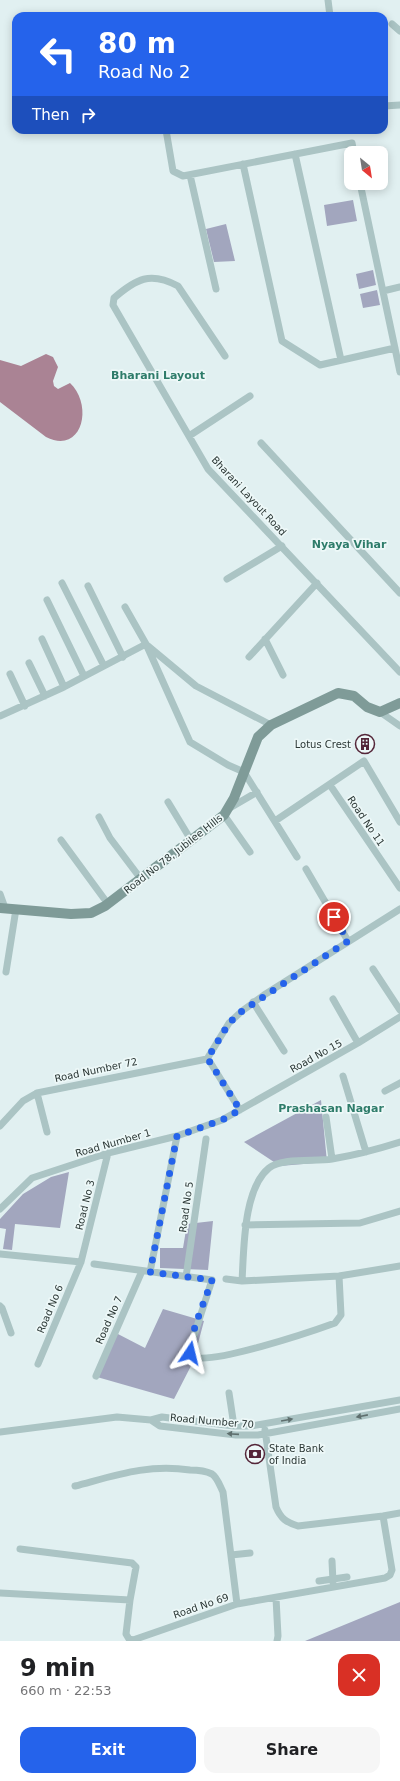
<!DOCTYPE html>
<meta charset="utf-8">
<style>
:root{--surface:#fff;--page:#f6f6f6;--text:#202124;--muted:#757577;--accent:#2563eb}
body{margin:0;font-family:"DejaVu Sans",sans-serif;background:var(--page);color:var(--text);height:100vh;display:flex;flex-direction:column;font-size:15px;white-space:nowrap}
*{box-sizing:border-box;margin:0}
p{font-size:13px;color:var(--muted)}
.icon{flex:none;width:22px;height:22px;fill:none;stroke:currentColor;stroke-width:2;stroke-linecap:round;stroke-linejoin:round}
.map{position:relative;height:1641px;overflow:hidden}
.drawer{display:flex;flex-direction:column;background:var(--surface);flex:1}
.drawer>*{flex:none}
.banner{position:absolute;left:12px;top:12px;width:376px;height:122px;border-radius:12px;box-shadow:0 2px 10px #0003;background:#2563eb;color:#fff;overflow:hidden}
.needle{width:26px;rotate:150deg}
.controls{position:absolute;left:344px;top:146px;display:grid;gap:8px}
.controls a{display:grid;place-items:center;width:44px;height:44px;border-radius:8px;background:var(--surface);box-shadow:0 2px 10px #0003;font-size:20px}
.pin{position:absolute;display:grid;place-items:center;width:34px;height:34px;color:#fff;margin:-17px;border:2px solid #fff;border-radius:50%;box-shadow:0 1px 4px #0007}
.me{position:absolute;width:44px;margin:-22px;rotate:10deg;stroke-linejoin:round;filter:drop-shadow(0 0 3px #0008)}
.turn{display:flex;align-items:center;gap:14px;height:84px;padding:0 20px;font-size:18px}
.turn .icon{width:52px;height:52px;stroke-width:2.5}
.turn b{display:block;font-size:28px;line-height:34px}
.then{display:flex;align-items:center;height:38px;padding:0 20px;background:#0003;gap:8px;font-size:15px}
.round{display:grid;place-items:center;flex:none;width:42px;height:42px;border-radius:12px;background:var(--page)}
.headline{display:flex;align-items:center;justify-content:space-between;height:68px;padding:0 20px}
h1{font-size:24px;font-weight:600;line-height:30px}
.action{display:flex;gap:8px;margin-top:auto;padding:8px 20px}
.action a{flex:1;height:46px;border-radius:12px;background:var(--accent);color:#fff;font-size:16px;font-weight:600;line-height:46px;text-align:center}
.action a+a{background:var(--page);color:var(--text)}
.map>svg:first-child{display:block}
.green{fill:#a2a6be}
.water{fill:#aa8394}
.lines{fill:none;stroke-linecap:round;stroke-linejoin:round}
.minor{stroke:#abc4c4;stroke-width:7}
.secondary{stroke:#7f9b98;stroke-width:10}
.oneway{fill:#5e6f6e}
.route{stroke:#2563eb;stroke-width:7;stroke-dasharray:0 12.6}
.labels{text-anchor:middle;dominant-baseline:central;stroke-width:3.5;stroke-linejoin:round;paint-order:stroke}
.street-label{font-size:10px;fill:#2b3735;stroke:#edf8f8}
.poi-label{font-size:10px;fill:#2b3735;stroke:#edf8f8;text-anchor:end}
.neighbourhood-label{font-size:11px;font-weight:bold;fill:#2e7c6a;stroke:#edf8f8}
</style>
<div class="map">
<svg width="400" height="1641" viewBox="0 0 400 1641">
<rect width="100%" height="100%" fill="#e1f0f1"/>
<path class="green" d="M353 200 357 221 327 226 324 205Z
M226 224 235 261 214 262 206 229Z
M373 270 376 285 359 289 356 274Z
M377 290 380 305 363 308 360 294Z
M321 1100 327 1162 280 1166 244 1142Z
M69 1172 60 1228 15 1224 12 1250 3 1249 6 1229 0 1228V1219L23 1194 51 1177Z
M213 1221 208 1270 160 1268V1248H183L187 1224Z
M163 1309 204 1321 193 1362 174 1399 97 1377 116 1333 145 1348Z
M400 1602V1641H305Z"/>
<path class="water" d="M46 354 53 357 58 367 53 381 54 386 58 389 70 383C94 406 82 455 46 437L0 402V360L21 366Z"/>
<g class="lines">
<path class="minor" d="M328 0 330 16
M392 24 400 31
M384 106 400 105
M166 130 173 171 183 176 352 143 354 153
M295 154 341 360
M243 164 282 341 320 365 395 348
M190 175 216 289
M360 183 400 372
M383 291 400 287
M225 356 178 286C150 271 136 279 114 298L113 305 208 469 400 672
M189 436 250 396
M261 443 400 593
M227 579 282 546
M62 583 104 666
M88 586 123 657
M47 600 84 676
M125 607 146 644 190 742 228 765 244 772 297 857
M42 639 64 687
M265 639 283 675
M148 646 196 686 271 725
M249 657 317 583
M29 663 45 696
M10 674 25 706
M380 712 400 726
M0 716 64 687 146 644
M330 785 400 888
M168 802 191 840
M228 809 257 792
M224 815 250 852
M99 817 110 838 141 879
M275 821 364 761 400 822
M61 840 108 904
M306 869 348 941
M0 894 5 908
M373 969 400 1010
M6 972 16 909
M333 999 358 1043
M253 1002 284 1051
M207 1059 229 1023 242 1011 264 995 400 909
M207 1059 210 1062 240 1110
M343 1076 366 1152
M385 1091 400 1083
M37 1093 47 1132
M326 1117 332 1159
M0 1126 23 1101 37 1093 207 1059
M0 1209 32 1178 108 1153 177 1136 222 1120 358 1043 400 1017
M245 1225 360 1223 400 1211
M0 1254 81 1262
M94 1264 212 1280 190 1348 192 1356C207 1367 313 1331 335 1323L341 1315 339 1276
M150 1272 177 1136
M186 1277 206 1139
M226 1279 242 1281 339 1276 400 1266
M242 1281C244 1250 243 1189 269 1168 283 1157 315 1162 332 1159 355 1155 378 1149 400 1142
M0 1306 2 1308 11 1333
M38 1364 81 1262 108 1153
M96 1376 142 1271
M229 1393 234 1426
M151 1420 162 1417 234 1426H251L400 1400
M265 1430 276 1507C281 1519 286 1522 298 1526L383 1516 400 1513
M0 1432 117 1417 151 1420 160 1426 236 1435H258L400 1409
M75 1486C117 1475 147 1464 190 1470 197 1470 206 1471 212 1474 217 1477 220 1486 223 1492L237 1604
M20 1549 132 1563 136 1567 130 1600
M231 1555 250 1553
M332 1561 333 1582
M319 1581 347 1577
M0 1593 130 1600 126 1634 129 1639 133 1640 237 1604 385 1578 390 1575 392 1570 383 1516
M276 1598 278 1636 277 1641"/>
<path class="secondary" d="M0 908 71 914 91 913 105 906 224 815 234 798 258 737 271 725 338 693 354 696 367 707 380 712 400 703"/>
</g>
<defs><path id="oneway-solid" d="M-6-.8H1V-3.2L6.5 0L1 3.2V.8H-6Z"/></defs>
<g class="oneway">
<use href="#oneway-solid" transform="translate(362 1416) rotate(169)"/>
<use href="#oneway-solid" transform="translate(287 1420) rotate(-10)"/>
<use href="#oneway-solid" transform="translate(233 1434) rotate(-176)"/>
</g>
<g class="lines">
<path class="route" d="M190 1353C189 1336 206 1298 212 1280L150 1272 177 1136 222 1120 240 1110 210 1062 207 1059 229 1023 242 1011 348 941 334 917"/>
</g>
<defs>
<symbol id="building-ring" viewBox="-11 -11 22 22"><circle r="9.5" fill="#edf8f8" stroke="#542639" stroke-width="1.5"/><path d="M-4-6H4V6H1V3H-1V6H-4ZM-2.5-4.3h1.7v1.8h-1.7ZM.8-4.3h1.7v1.8H.8ZM-2.5-1h1.7V.8h-1.7ZM.8-1h1.7V.8H.8Z" fill="#542639"/></symbol>
<symbol id="bank-ring" viewBox="-11 -11 22 22"><circle r="9.5" fill="#edf8f8" stroke="#542639" stroke-width="1.5"/><path d="M-6-4H6V4H-6ZM0-2.3a2.3 2.3 0 1 0 0 4.6a2.3 2.3 0 1 0 0-4.6Z" fill="#542639"/></symbol>
</defs>
<g fill-rule="evenodd">
<use href="#building-ring" x="354" y="733" width="22" height="22"/>
<use href="#bank-ring" x="244" y="1443" width="22" height="22"/>
</g>
<g class="labels">
<g class="street-label">
<text transform="translate(249 496) rotate(47)">Bharani Layout Road</text>
<text transform="translate(366 821) rotate(56)">Road No 11</text>
<text transform="translate(173 854) rotate(-38)">Road No 78, Jubilee Hills</text>
<text transform="translate(316 1056) rotate(-29)">Road No 15</text>
<text transform="translate(96 1070) rotate(-12)">Road Number 72</text>
<text transform="translate(113 1143) rotate(-16)">Road Number 1</text>
<text transform="translate(85 1205) rotate(-76)">Road No 3</text>
<text transform="translate(186 1207) rotate(-82)">Road No 5</text>
<text transform="translate(50 1309) rotate(-67)">Road No 6</text>
<text transform="translate(109 1320) rotate(-66)">Road No 7</text>
<text transform="translate(212 1421) rotate(5)">Road Number 70</text>
<text transform="translate(201 1606) rotate(-19)">Road No 69</text>
</g>
<g class="poi-label">
<text x="351" y="744">Lotus Crest</text>
<text x="269" y="1448" text-anchor="start">State Bank<tspan x="269" dy="12">of India</tspan></text>
</g>
<g class="neighbourhood-label">
<text x="158" y="375">Bharani Layout</text>
<text x="349" y="544">Nyaya Vihar</text>
<text x="331" y="1108">Prashasan Nagar</text>
</g>
</g>
</svg>
<div class="controls">
<a><svg class="needle" viewBox="-14 -14 28 28"><path d="M0-13l5 13h-10z" fill="#e53935"/><path d="M0 13l5-13h-10z" fill="#757577"/></svg></a>
</div>
<div class="pin" style="left:334px;top:917px;background:#d93025"><svg class="icon" aria-label="arrive" viewBox="0 0 24 24"><path d="M6 21V4h12l-3 4 3 4H6"/></svg></div>
<svg class="me" style="left:190px;top:1353px" viewBox="-20 -20 40 40"><path d="M0-17L14 15 0 8-14 15z" fill="#2563eb" stroke="#fff" stroke-width="4"/></svg>
<div class="banner">
<div class="turn"><svg class="icon" aria-label="left" viewBox="0 0 24 24"><path d="M17 20v-9H6M10 6l-5 5 5 5"/></svg><div><b>80 m</b>Road No 2</div></div>
<div class="then">Then<svg class="icon" aria-label="right" viewBox="0 0 24 24"><path d="M7 20v-9h11M14 6l5 5-5 5"/></svg></div>
</div>
</div>
<section class="drawer">
<div class="headline"><div><h1>9 min</h1><p>660 m · 22:53</p></div><a class="round" style="background:#d93025;color:#fff"><svg class="icon" aria-label="close" viewBox="0 0 24 24"><path d="M6 6l12 12M18 6L6 18"/></svg></a></div>
<div class="action"><a>Exit</a><a>Share</a></div>
</section>
